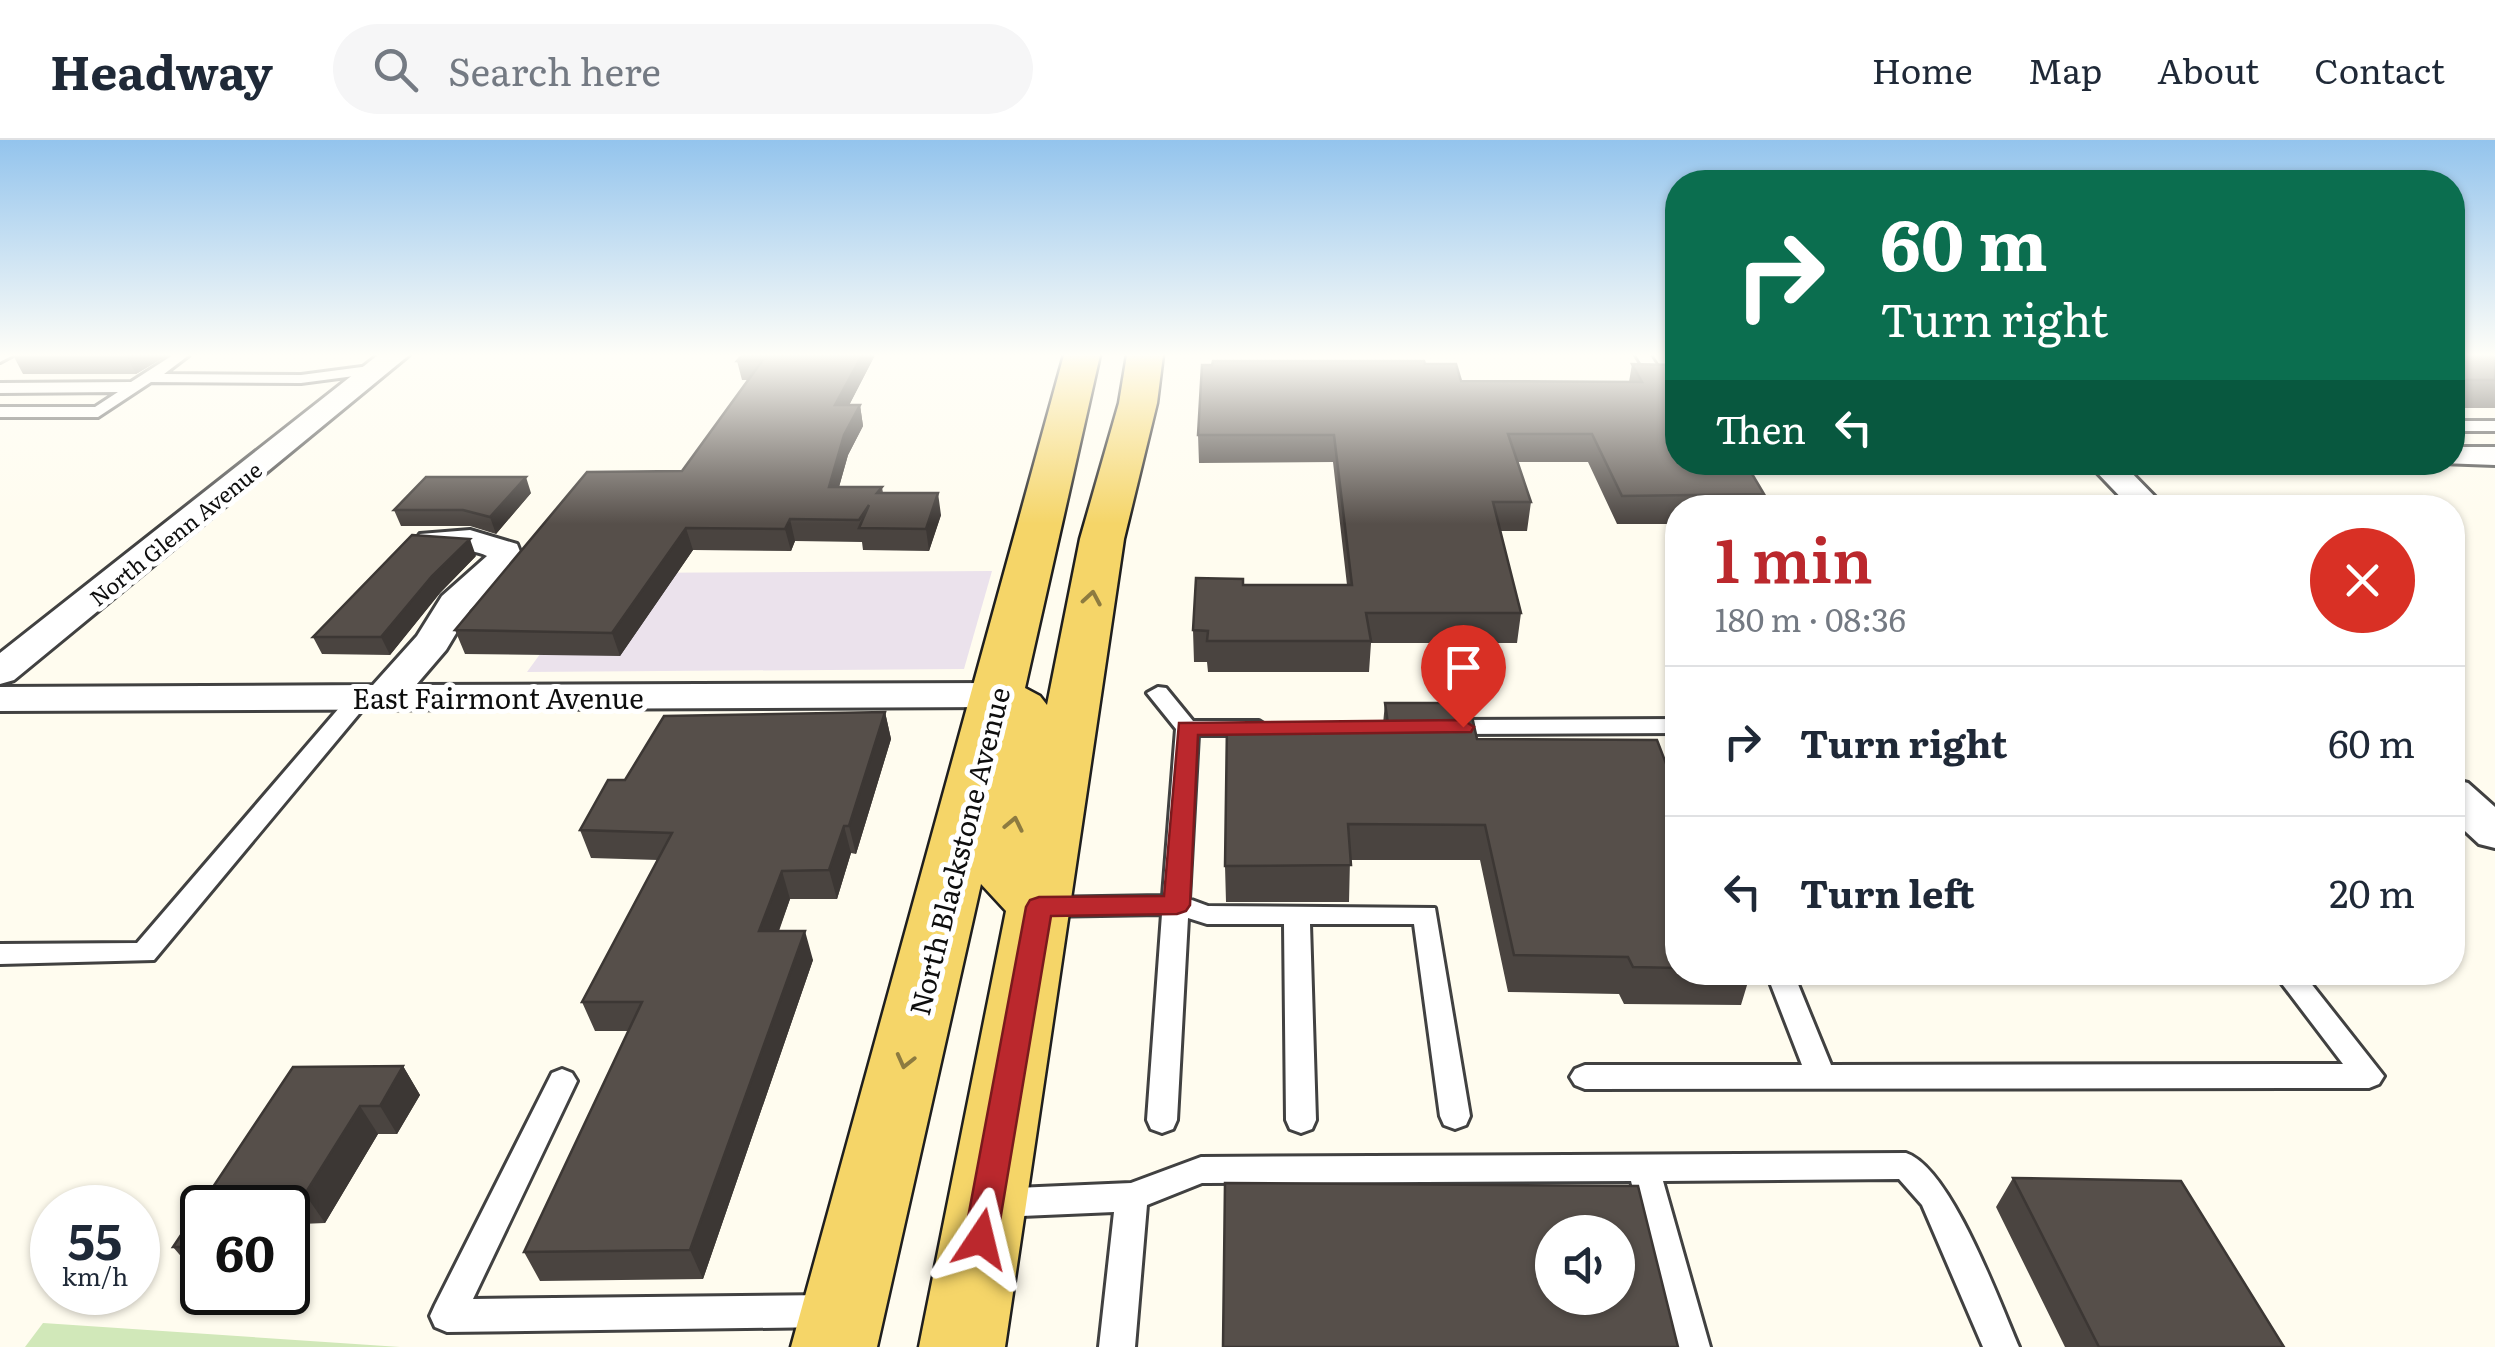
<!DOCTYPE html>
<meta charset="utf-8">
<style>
:root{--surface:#fff;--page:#f6f6f7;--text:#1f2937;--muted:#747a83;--line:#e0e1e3;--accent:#bb282d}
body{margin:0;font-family:Literata,serif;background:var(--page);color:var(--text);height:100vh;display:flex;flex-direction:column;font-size:38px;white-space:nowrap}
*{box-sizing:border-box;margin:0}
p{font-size:32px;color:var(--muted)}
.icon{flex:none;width:55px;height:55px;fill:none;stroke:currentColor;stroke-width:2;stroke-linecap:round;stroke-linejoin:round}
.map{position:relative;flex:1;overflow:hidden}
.sheet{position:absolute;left:1665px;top:355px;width:800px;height:490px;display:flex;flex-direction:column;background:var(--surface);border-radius:40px;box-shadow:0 2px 8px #0004}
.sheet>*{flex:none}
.guide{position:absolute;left:1665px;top:30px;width:800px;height:305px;border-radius:40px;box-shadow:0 2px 8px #0004;background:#0b6e4f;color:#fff;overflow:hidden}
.controls{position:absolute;left:1535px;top:1075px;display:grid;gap:20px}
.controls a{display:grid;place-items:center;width:100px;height:100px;border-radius:50%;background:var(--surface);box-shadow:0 2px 8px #0004;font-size:50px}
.speed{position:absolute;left:30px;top:1045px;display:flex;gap:20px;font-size:50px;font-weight:700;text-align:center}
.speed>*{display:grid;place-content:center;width:130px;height:130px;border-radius:50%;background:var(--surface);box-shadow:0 2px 8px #0004;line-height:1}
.speed small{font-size:25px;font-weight:400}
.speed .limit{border:5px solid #111;border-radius:15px;background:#fff;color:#111}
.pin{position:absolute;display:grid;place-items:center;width:85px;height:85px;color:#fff;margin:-102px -42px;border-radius:50% 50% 50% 0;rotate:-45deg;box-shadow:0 0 10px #0007}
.pin .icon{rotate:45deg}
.me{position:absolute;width:110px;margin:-55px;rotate:10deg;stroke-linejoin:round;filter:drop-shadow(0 0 8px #0008)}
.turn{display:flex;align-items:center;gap:35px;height:210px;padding:0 50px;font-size:45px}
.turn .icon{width:130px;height:130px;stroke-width:2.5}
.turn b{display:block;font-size:70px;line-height:85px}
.then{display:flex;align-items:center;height:95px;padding:0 50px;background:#0003;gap:20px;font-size:38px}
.round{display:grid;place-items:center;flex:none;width:105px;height:105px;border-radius:52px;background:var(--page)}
.headline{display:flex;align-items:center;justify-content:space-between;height:170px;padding:0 50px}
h1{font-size:60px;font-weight:600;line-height:75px;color:var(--accent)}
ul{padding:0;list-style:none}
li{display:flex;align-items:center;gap:30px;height:150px;padding:0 50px;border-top:2px solid var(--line)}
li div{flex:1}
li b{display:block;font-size:38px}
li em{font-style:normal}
header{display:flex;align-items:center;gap:60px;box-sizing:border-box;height:140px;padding:0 50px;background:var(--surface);border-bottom:2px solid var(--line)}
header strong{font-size:48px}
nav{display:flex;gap:55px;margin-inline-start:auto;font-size:35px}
.search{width:700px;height:90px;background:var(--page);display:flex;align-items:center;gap:25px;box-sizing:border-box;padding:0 35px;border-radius:55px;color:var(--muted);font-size:38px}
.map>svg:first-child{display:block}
.industrial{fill:#ebe2ec}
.green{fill:#d1e8b9}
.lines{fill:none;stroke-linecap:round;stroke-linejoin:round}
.lane-casing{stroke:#414141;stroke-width:6}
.street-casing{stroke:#414141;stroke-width:6}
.primary-casing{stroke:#1f1f1f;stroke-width:5}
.lane{fill:#fff;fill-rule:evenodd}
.street{fill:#fff;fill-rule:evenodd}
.primary{fill:#f5d568;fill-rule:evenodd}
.wall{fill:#4a4440}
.shaded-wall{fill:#3c3734}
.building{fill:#564f4a;stroke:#3c3734;stroke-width:2.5;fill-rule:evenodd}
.oneway{stroke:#8d7b40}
.route{fill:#bb282d;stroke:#7a1a1d;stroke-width:2.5}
.labels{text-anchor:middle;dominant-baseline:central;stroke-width:10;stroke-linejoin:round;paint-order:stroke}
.far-street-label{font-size:22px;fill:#0e0e0e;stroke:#fff}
.street-label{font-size:28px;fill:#0e0e0e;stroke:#fff}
</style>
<header>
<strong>Headway</strong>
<div class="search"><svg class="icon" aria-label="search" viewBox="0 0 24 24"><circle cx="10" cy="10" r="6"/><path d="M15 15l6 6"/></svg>Search here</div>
<nav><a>Home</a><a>Map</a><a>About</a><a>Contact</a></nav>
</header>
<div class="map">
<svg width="2495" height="1207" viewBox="0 0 2495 1207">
<rect width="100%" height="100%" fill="#fffcef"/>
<path class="industrial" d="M992 431 964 529 527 532 599 433Z"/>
<path class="green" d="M43 1183 400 1207H25Z"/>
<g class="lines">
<defs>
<path id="lane" d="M0 215H13L0 222Z
M173 215H189L164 234 301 235 377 225 384 229 377 233 301 243 151 242 98 277H0V267H95L118 252 0 253V243L131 242Z
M1636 215H1650L1658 228H1678V236L1648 235Z
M2452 281H2495V291H2452Z
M1158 547 1166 548 1193 581H1259L1270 588 1259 595H1198L1189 759 1208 766 1435 768 1470 976 1466 985 1455 989 1444 985 1440 976 1414 784H1310L1316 980 1312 989 1301 993 1290 989 1286 980 1284 784H1207L1188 778 1177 980 1173 989 1162 993 1151 989 1147 980 1162 774 1040 776 1031 773 1027 767 1031 761 1040 758 1163 756 1176 589 1147 553Z
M360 552 371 558 368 563 154 820 0 824V804L137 803 352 553Z
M1678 579V593L1446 594 1435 587 1446 580Z
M1766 832H1793L1831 925 2343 924 2273 832H2302L2384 936 2379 944 2369 948 1585 949 1575 945 1570 937 1575 929 1585 925H1802Z
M562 929 572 933 577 941 473 1159 829 1155 841 1160 846 1171 841 1182 829 1187 447 1192 435 1187 430 1176 435 1165 552 933Z
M1906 1013C1951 1028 1999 1161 2019 1207H1983L1922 1065 1899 1039 1663 1041 1710 1207H1674L1631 1041 1202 1043 1147 1065 1135 1207H1099L1114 1072 996 1077 985 1073 980 1063 985 1053 996 1049 1131 1043 1201 1017Z"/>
<path id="street" d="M378 215H409L14 540 0 544V513Z
M2452 307H2495V325L2441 323 2452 322Z
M2087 322H2121L2166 368H2131Z
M470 390 517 404 523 419 470 470 446 510 416 545 997 543 1011 546 1017 555 1011 564 997 567 0 571V547L373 545 417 496 442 456 487 416C467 406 442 414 420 408L415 401 420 394Z
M2452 639 2468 643 2495 667V708L2479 704 2452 679Z"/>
<path id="primary" d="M1064 215H1100L1025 548 1040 556 1047 565 1080 399 1119 263 1127 215H1163L1157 263 1124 399 1005 1207H919L1006 771 981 744 877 1207H791Z"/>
</defs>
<use href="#lane" class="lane-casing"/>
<use href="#street" class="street-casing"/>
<use href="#primary" class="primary-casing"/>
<use href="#lane" class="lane"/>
<use href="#street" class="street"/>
<use href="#primary" class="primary"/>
</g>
<path class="wall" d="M13 215H168L136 234H23Z
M742 215H875L849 265H860L863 286 848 315 839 347H882L883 353 941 375 929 411 863 410 862 402 795 401 791 411 693 410 620 516 465 514 455 490 682 331 748 240H742L737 221Z
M2452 215 2495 217V268H2452Z
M1425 224 1461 241 1629 242 1632 224 1764 354 1761 368H1678V384H1617L1588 322H1517L1531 362 1527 391H1500L1521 473 1517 503H1371L1369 532H1208L1207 522H1194L1193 490 1243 445H1347L1333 322 1199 323 1198 295Z
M531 353 496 394 470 386H401L394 370Z
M476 416 440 453 390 515 322 514 313 497Z
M1385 563 1477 599 1678 655V832H1751L1741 865 1624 864 1619 854 1508 852 1480 720H1350L1349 762H1226L1225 726 1383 584Z
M885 572 891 599 856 714 851 713 837 759H790L779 791 813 820 703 1139 540 1141 524 1112 628 891H595L582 862 658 720 591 718 580 690 625 640Z
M403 926 420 955 397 994H378L325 1083 301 1084 288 1107V1068H202V1136L197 1135 173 1107 293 927Z
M2013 1038 2284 1207H2065L1996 1067Z"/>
<path class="shaded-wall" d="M126 215H168L136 234Z
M862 215H875L839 285 835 265Z
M860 265 863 286 848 315 833 368 829 347 844 295Z
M526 337 531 353 496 394 490 377Z
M938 353 941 375 929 411 926 389Z
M790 379 795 401 791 411 785 389Z
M686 388 693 410 620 516 612 493Z
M470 399 476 416 440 453 390 515 381 497 432 436Z
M885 572 891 599 856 714 849 686Z
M844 686 851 713 837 759 829 730Z
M782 731 790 759 768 820 759 791Z
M805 791 813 820 703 1139 690 1110Z
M403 926 420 955 397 994 380 966Z
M360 966 378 994 325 1083 305 1054Z
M280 1055 301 1084 288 1107V1068H273Z"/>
<path class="building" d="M742 215H862L835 265H860L844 295 829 347H882L877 353H938L926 389 859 388 869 365 859 380 790 379 785 389 686 388 612 493 455 490 587 332 682 331 762 221H737Z
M2452 215H2491L2495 217V240H2452Z
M1213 221H1424L1425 224H1456L1461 241 1642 242 1632 224 1678 225V322H1745L1764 354 1622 356 1592 294H1508L1531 362H1493L1521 473H1366L1371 501H1207L1208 491 1193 490 1196 438 1243 439V445H1352L1334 295H1198L1202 225H1212Z
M426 337H526L490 377 463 370H394Z
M412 395 470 399 432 436 381 497H313Z
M1385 563H1469L1477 599 1657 600 1678 655V828L1633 827 1628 817 1514 815 1485 685 1348 684 1351 725 1225 726 1227 585 1388 584Z
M885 572 849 686H844L829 730 782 731 759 791H805L690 1110 524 1112 642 862H582L672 693 580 690 608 640H625L664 576Z
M403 926 380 966H360L305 1054 280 1055 273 1068H202V1107H173L293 927Z
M2013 1038 2181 1041 2284 1207H2099Z
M1225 1043 1638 1046 1678 1207H1223ZM1552 1092H1618V1158H1552Z"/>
<defs><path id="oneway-chevron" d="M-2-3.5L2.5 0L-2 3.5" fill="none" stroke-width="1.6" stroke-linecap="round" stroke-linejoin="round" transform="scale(2.5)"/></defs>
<g class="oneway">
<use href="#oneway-chevron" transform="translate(1092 458) rotate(-80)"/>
<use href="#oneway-chevron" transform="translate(1014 684) rotate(-78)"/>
<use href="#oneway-chevron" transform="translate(905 921) rotate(104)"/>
</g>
<linearGradient id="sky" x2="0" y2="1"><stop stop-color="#93c4ed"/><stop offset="0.56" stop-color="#fffef8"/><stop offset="1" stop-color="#fffef8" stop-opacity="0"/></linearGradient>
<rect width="2495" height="384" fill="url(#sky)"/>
<path class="route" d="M1463 580 1474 587 1471 592 1198 595 1190 765 1186 771 1177 774 1051 776 997 1099 992 1110 981 1114 969 1110 964 1099 1026 767 1030 760 1039 757 1164 756 1179 583Z"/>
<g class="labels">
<g class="far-street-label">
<text transform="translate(175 393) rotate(-39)">North Glenn Avenue</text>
</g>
<g class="street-label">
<text x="498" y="557">East Fairmont Avenue</text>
<text transform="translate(958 711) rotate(-76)">North Blackstone Avenue</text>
</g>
</g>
</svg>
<div class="controls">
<a><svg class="icon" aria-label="sound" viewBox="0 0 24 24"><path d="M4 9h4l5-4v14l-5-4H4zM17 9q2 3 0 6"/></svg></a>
</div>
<div class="speed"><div>55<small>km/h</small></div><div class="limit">60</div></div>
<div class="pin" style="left:1463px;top:587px;background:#d93025"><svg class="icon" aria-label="arrive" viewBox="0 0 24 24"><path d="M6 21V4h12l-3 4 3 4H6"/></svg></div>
<svg class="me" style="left:981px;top:1099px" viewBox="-20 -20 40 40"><path d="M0-17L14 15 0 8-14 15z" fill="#bb282d" stroke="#fff" stroke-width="4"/></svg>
<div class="guide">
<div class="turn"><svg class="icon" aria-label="right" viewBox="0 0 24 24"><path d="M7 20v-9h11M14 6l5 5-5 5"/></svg><div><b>60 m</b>Turn right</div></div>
<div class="then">Then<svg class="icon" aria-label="left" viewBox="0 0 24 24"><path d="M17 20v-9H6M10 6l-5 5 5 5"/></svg></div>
</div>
<section class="sheet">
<div class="headline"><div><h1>1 min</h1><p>180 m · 08:36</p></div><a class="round" style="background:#d93025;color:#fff"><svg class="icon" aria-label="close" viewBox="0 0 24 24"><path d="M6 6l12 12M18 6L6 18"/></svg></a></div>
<ul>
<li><svg class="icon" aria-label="right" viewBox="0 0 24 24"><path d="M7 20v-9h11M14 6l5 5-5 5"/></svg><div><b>Turn right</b></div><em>60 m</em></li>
<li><svg class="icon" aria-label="left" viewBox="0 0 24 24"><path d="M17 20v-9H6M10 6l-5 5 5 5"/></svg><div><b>Turn left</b></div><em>20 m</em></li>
</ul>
</section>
</div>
